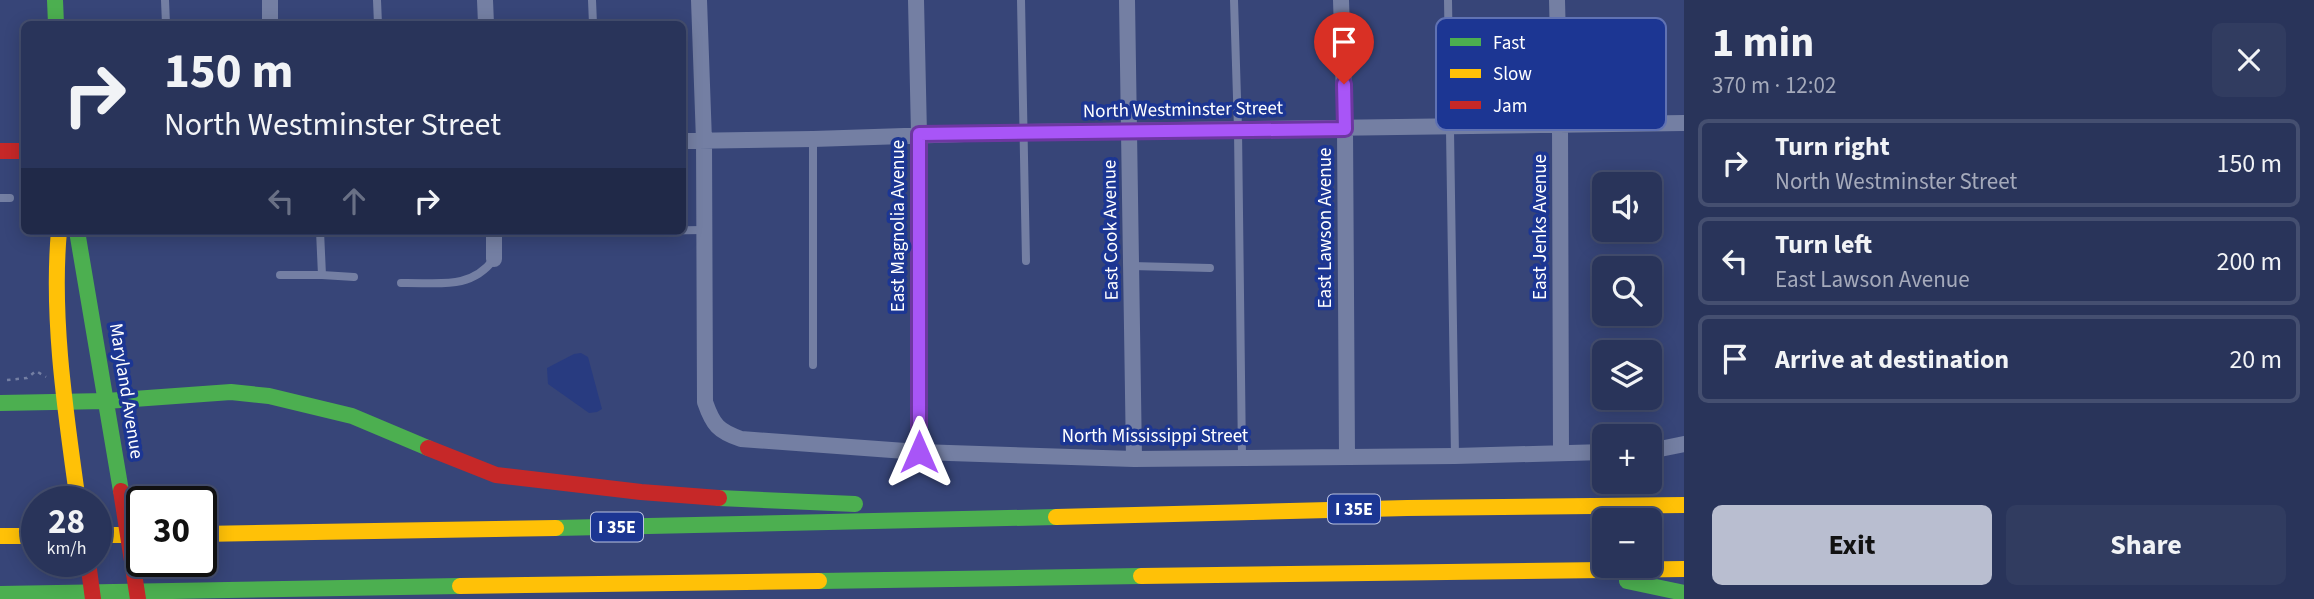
<!DOCTYPE html>
<meta charset="utf-8">
<style>
:root{--surface:#29345a;--page:#313c60;--text:#f1f3f6;--muted:#a5aabb;--line:#454f70;--accent:#b9bed0}
body{margin:0;font-family:"Source Sans 3",sans-serif;background:var(--page);color:var(--text);height:100vh;display:flex;flex-direction:column;font-size:26px;white-space:nowrap}
*{box-sizing:border-box;margin:0}
p{font-size:23px;color:var(--muted)}
.icon{flex:none;width:38px;height:38px;fill:none;stroke:currentColor;stroke-width:2;stroke-linecap:round;stroke-linejoin:round}
.map{position:relative;flex:1;overflow:hidden}
.details{display:flex;flex-direction:column;background:var(--surface);width:630px}
.details>*{flex:none}
.top-card{position:absolute;left:21px;top:21px;width:665px;height:214px;border-radius:10px;box-shadow:0 4px 18px #0003,0 0 0 2px var(--line);background:#29345a;color:var(--text);overflow:hidden}
.fabs{position:absolute;left:1592px;top:172px;display:grid;gap:14px}
.fabs a{display:grid;place-items:center;width:70px;height:70px;border-radius:10px;background:var(--surface);box-shadow:0 4px 18px #0003,0 0 0 2px var(--line);font-size:35px}
.speed{position:absolute;left:21px;top:486px;display:flex;gap:14px;font-size:35px;font-weight:700;text-align:center}
.speed>*{display:grid;place-content:center;width:91px;height:91px;border-radius:50%;background:var(--surface);box-shadow:0 4px 18px #0003,0 0 0 2px var(--line);line-height:1}
.speed small{font-size:18px;font-weight:400}
.speed .limit{border:4px solid #111;border-radius:10px;background:#fff;color:#111}
.pin{position:absolute;display:grid;place-items:center;width:60px;height:60px;color:#fff;margin:-72px -30px;border-radius:50% 50% 50% 0;rotate:-45deg;box-shadow:0 0 7px #0007}
.pin .icon{rotate:45deg}
.me{position:absolute;width:77px;margin:-38px;rotate:0deg;stroke-linejoin:round;filter:drop-shadow(0 0 5px #0008)}
.turn{display:flex;align-items:center;gap:24px;height:147px;padding:0 28px;font-size:32px}
.turn .icon{width:91px;height:91px;stroke-width:2.5}
.turn b{display:block;font-size:49px;line-height:60px}
.lanes{display:flex;align-items:center;height:66px;padding:0 28px;background:#0003;justify-content:center;gap:35px;direction:ltr}
.lanes .off{opacity:.35}
.round{display:grid;place-items:center;flex:none;width:74px;height:74px;border-radius:10px;background:var(--page)}
.summary{display:flex;align-items:center;justify-content:space-between;height:119px;padding:0 28px}
h1{font-size:42px;font-weight:700;line-height:52px}
.action{display:flex;gap:14px;margin-top:auto;padding:14px 28px}
.action a{flex:1;height:80px;border-radius:10px;background:var(--accent);color:#111;font-size:28px;font-weight:700;line-height:80px;text-align:center}
.action a+a{background:var(--page);color:var(--text)}
ul{padding:0;list-style:none}
li{display:flex;align-items:center;gap:21px;height:88px;margin:0 14px 10px;padding:0 14px;border:4px solid var(--line);border-radius:10px}
li div{flex:1}
li b{display:block;font-size:26px}
li em{font-style:normal}
main{display:flex;flex:1;min-height:0}
.map>svg:first-child{display:block}
.water{fill:#283b80}
.lines{fill:none;stroke-linecap:round;stroke-linejoin:round}
.path{stroke:#747fa3;stroke-width:2.5;stroke-dasharray:3.5 5;stroke-linecap:butt}
.lane{stroke:#747fa3;stroke-width:8}
.street{stroke:#747fa3;stroke-width:16}
.fast{stroke:#4caf50;stroke-width:16}
.slow{stroke:#ffc107;stroke-width:16}
.jam{stroke:#c62828;stroke-width:16}
.jam-bridge{stroke:#c62828;stroke-width:16}
.route-casing{stroke:#6d37a1;stroke-width:18}
.route{stroke:#a855f7;stroke-width:12}
.labels{text-anchor:middle;dominant-baseline:central;stroke-width:7;stroke-linejoin:round;paint-order:stroke}
.shield{fill:#1c3693;stroke:#bbc3df;stroke-width:2}
.shield-label{font-size:18px;font-weight:bold;fill:#fff}
.street-label{font-size:19px;fill:#fff;stroke:#1c3693}
.key{fill:#1c3693;stroke:#6072b3;stroke-width:2}
.key-label{font-size:19px;fill:#fff}
</style>
<main>
<div class="map">
<svg width="1684" height="599" viewBox="0 0 1684 599">
<rect width="100%" height="100%" fill="#374578"/>
<path class="water" d="M581 353 588 357 602 409 597 412 589 413 548 384 547 368 574 354Z"/>
<g class="lines">
<path class="path" d="M7 380 27 378 36 371 46 377"/>
<path class="lane" d="M165 0 166 24
M377 0 378 24
M592 0 593 24
M1021 0 1026 261
M1234 0 1238 130 1242 458
M1448 0 1455 456
M813 139V365
M0 198H10
M494 233 704 230
M1132 266 1210 268
M280 275H322L320 231
M322 275 354 277
M401 283C437 282 470 291 494 259"/>
<path class="street" d="M270 0V24
M485 0 486 24
M699 0 704 141 705 402C713 425 718 431 741 439L919 452 1134 459 1455 456 1605 452
M916 0 919 134V452
M1127 0 1134 459
M1341 0 1345 129 1347 457
M1557 0 1560 123 1561 453
M682 141 813 139 1025 132 1684 123
M494 231V259
M1650 451 1684 444"/>
<path class="fast" d="M55 0 56 24
M77 231 121 491
M0 403 106 401 231 392 269 396 352 416 428 448
M719 498 855 504
M556 528 1056 517
M819 581 1141 576
M1627 581 1684 593
M0 594 460 586"/>
<path class="slow" d="M59 231C51 319 66 415 78 502
M1056 517 1407 508 1684 505
M201 534 556 528
M96 535H142
M0 536H37
M1141 576 1684 569
M460 586 819 581"/>
<path class="jam" d="M0 151H24
M428 448 496 475 641 492 719 498"/>
<path class="jam-bridge" d="M121 491 138 599
M88 562 93 599"/>
</g>
<g class="lines">
<defs>
<path id="route" d="M919 452V134L1345 129 1344 84"/>
</defs>
<use href="#route" class="route-casing"/>
<use href="#route" class="route"/>
</g>
<g class="labels">
<g class="shield">
<rect x="1328" y="494.5" width="52" height="29" rx="5"/>
<rect x="591" y="512.5" width="52" height="29" rx="5"/>
</g>
<g class="shield-label">
<text x="1354" y="509">I 35E</text>
<text x="617" y="527">I 35E</text>
</g>
<g class="street-label">
<text transform="translate(1183 110) rotate(-1)">North Westminster Street</text>
<text transform="translate(898 226) rotate(-90)">East Magnolia Avenue</text>
<text transform="translate(1540 227) rotate(-90)">East Jenks Avenue</text>
<text transform="translate(1325 228) rotate(-90)">East Lawson Avenue</text>
<text transform="translate(1111 230) rotate(-91)">East Cook Avenue</text>
<text transform="translate(126 391) rotate(81)">Maryland Avenue</text>
<text x="1155" y="436">North Mississippi Street</text>
</g>
</g>
<rect x="1436" y="18" width="230" height="112" rx="10" class="key"/>
<rect x="1450" y="38" width="31" height="8" fill="#4caf50"/>
<rect x="1450" y="69" width="31" height="9" fill="#ffc107"/>
<rect x="1450" y="101" width="31" height="8" fill="#c62828"/>
<g class="key-label">
<text x="1493" y="49">Fast</text>
<text x="1493" y="80">Slow</text>
<text x="1493" y="112">Jam</text>
</g>
</svg>
<div class="fabs">
<a><svg class="icon" aria-label="sound" viewBox="0 0 24 24"><path d="M4 9h4l5-4v14l-5-4H4zM17 9q2 3 0 6"/></svg></a>
<a><svg class="icon" aria-label="search" viewBox="0 0 24 24"><circle cx="10" cy="10" r="6"/><path d="M15 15l6 6"/></svg></a>
<a><svg class="icon" aria-label="layers" viewBox="0 0 24 24"><path d="M12 4l9 5-9 5-9-5zM3 14l9 5 9-5"/></svg></a>
<a>+</a>
<a>−</a>
</div>
<div class="speed"><div>28<small>km/h</small></div><div class="limit">30</div></div>
<div class="pin" style="left:1344px;top:84px;background:#d93025"><svg class="icon" aria-label="arrive" viewBox="0 0 24 24"><path d="M6 21V4h12l-3 4 3 4H6"/></svg></div>
<svg class="me" style="left:919px;top:452px" viewBox="-20 -20 40 40"><path d="M0-17L14 15 0 8-14 15z" fill="#a855f7" stroke="#fff" stroke-width="4"/></svg>
<div class="top-card">
<div class="turn"><svg class="icon" aria-label="right" viewBox="0 0 24 24"><path d="M7 20v-9h11M14 6l5 5-5 5"/></svg><div><b>150 m</b>North Westminster Street</div></div>
<div class="lanes"><svg class="icon off" aria-label="left" viewBox="0 0 24 24"><path d="M17 20v-9H6M10 6l-5 5 5 5"/></svg><svg class="icon off" aria-label="ahead" viewBox="0 0 24 24"><path d="M12 20V5M6 11l6-6 6 6"/></svg><svg class="icon" aria-label="right" viewBox="0 0 24 24"><path d="M7 20v-9h11M14 6l5 5-5 5"/></svg></div>
</div>
</div>
<section class="details">
<div class="summary"><div><h1>1 min</h1><p>370 m · 12:02</p></div><a class="round"><svg class="icon" aria-label="close" viewBox="0 0 24 24"><path d="M6 6l12 12M18 6L6 18"/></svg></a></div>
<ul>
<li><svg class="icon" aria-label="right" viewBox="0 0 24 24"><path d="M7 20v-9h11M14 6l5 5-5 5"/></svg><div><b>Turn right</b><p>North Westminster Street</p></div><em>150 m</em></li>
<li><svg class="icon" aria-label="left" viewBox="0 0 24 24"><path d="M17 20v-9H6M10 6l-5 5 5 5"/></svg><div><b>Turn left</b><p>East Lawson Avenue</p></div><em>200 m</em></li>
<li><svg class="icon" aria-label="arrive" viewBox="0 0 24 24"><path d="M6 21V4h12l-3 4 3 4H6"/></svg><div><b>Arrive at destination</b></div><em>20 m</em></li>
</ul>
<div class="action"><a>Exit</a><a>Share</a></div>
</section>
</main>
